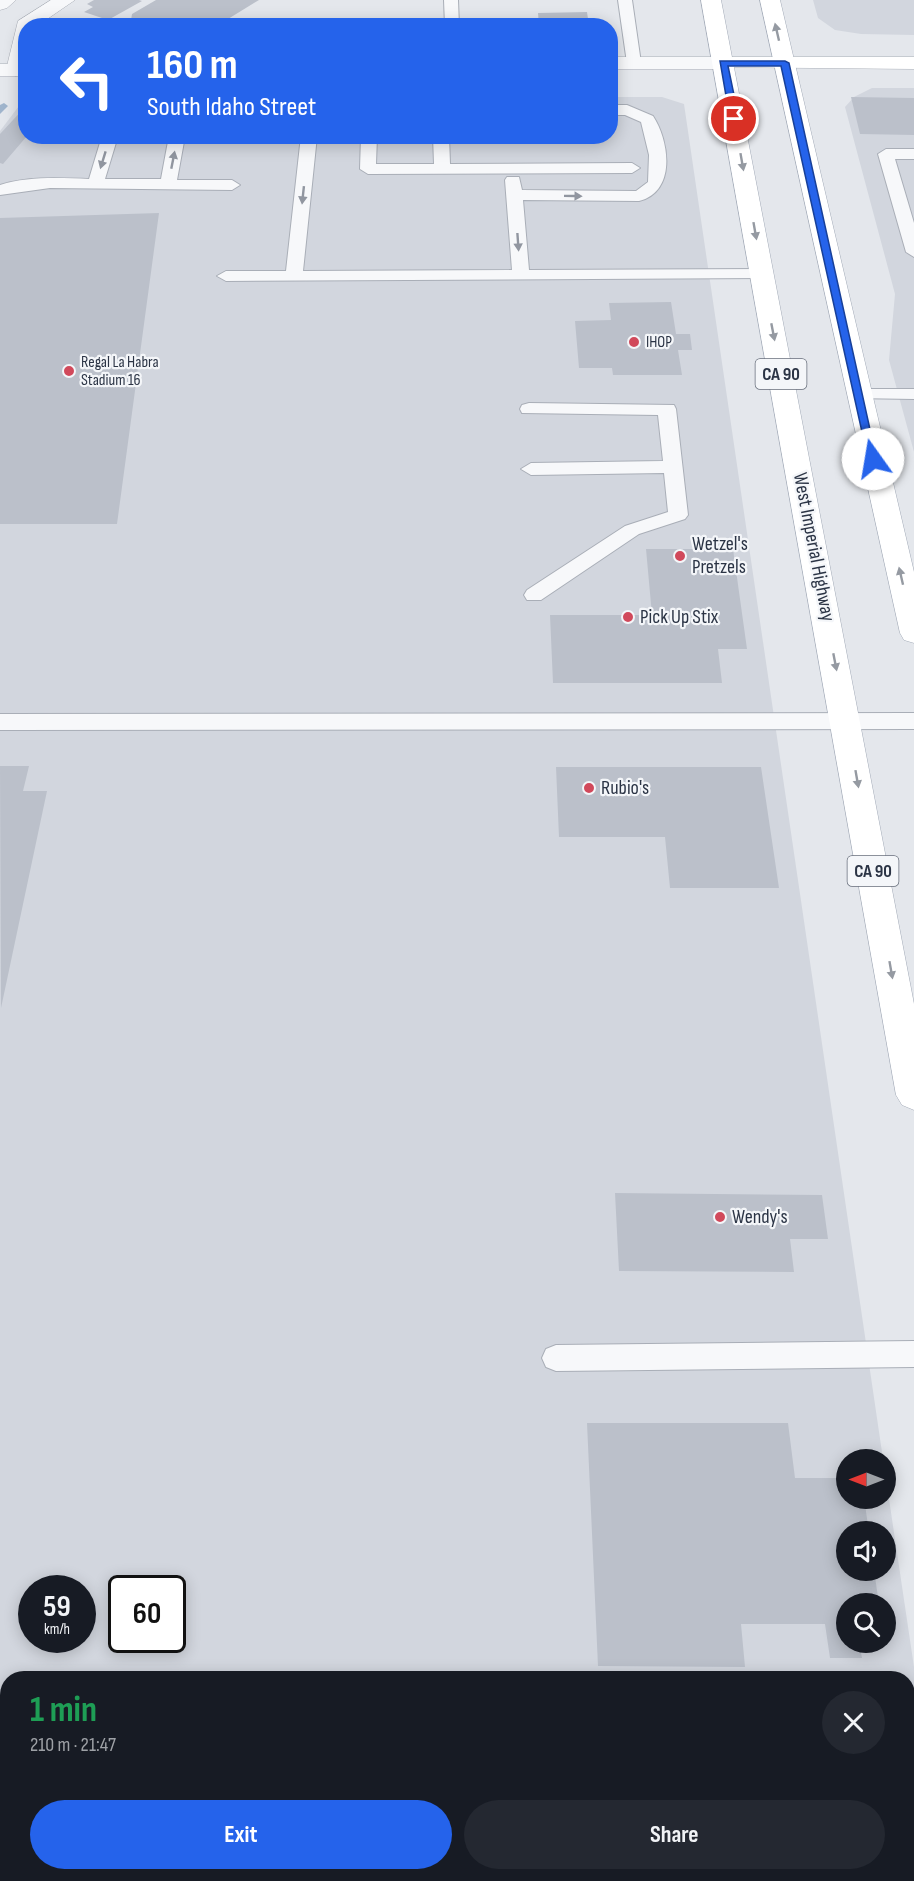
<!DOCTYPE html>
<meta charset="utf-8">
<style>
:root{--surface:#171b24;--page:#242831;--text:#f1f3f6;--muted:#9ea1a6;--accent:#2563eb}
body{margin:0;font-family:"Sofia Sans Condensed",sans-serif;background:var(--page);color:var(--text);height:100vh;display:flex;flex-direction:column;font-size:22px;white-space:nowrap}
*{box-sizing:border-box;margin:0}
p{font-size:20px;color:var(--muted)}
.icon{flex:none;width:33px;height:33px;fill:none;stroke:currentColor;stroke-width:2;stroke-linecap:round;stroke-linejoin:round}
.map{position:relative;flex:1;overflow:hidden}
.panel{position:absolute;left:0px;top:1671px;width:915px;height:210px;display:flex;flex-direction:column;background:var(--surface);border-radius:24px 24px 0 0;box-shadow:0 3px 15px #0003}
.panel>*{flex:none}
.hud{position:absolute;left:18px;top:18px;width:600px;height:126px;border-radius:24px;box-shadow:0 3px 15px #0003;background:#2563eb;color:#fff;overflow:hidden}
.needle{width:39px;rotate:270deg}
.buttons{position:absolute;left:836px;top:1449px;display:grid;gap:12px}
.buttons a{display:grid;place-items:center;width:60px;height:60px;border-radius:50%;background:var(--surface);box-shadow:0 3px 15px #0003;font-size:30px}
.speed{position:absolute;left:18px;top:1575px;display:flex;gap:12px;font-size:30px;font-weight:700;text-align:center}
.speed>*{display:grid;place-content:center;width:78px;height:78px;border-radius:50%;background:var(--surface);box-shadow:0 3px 15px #0003;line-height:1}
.speed small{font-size:15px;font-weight:400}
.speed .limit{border:3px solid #111;border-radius:9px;background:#fff;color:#111}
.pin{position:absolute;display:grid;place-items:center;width:51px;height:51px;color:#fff;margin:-26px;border:3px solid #fff;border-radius:50%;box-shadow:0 2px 6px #0007}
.me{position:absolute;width:66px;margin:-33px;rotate:347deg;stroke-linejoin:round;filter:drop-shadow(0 0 4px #0008)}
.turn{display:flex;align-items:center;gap:21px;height:126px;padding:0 30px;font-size:27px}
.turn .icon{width:78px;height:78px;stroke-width:2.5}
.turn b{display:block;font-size:42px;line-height:51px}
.round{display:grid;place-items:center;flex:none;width:63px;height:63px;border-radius:32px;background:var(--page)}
.headline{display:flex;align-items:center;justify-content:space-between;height:102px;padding:0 30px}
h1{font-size:36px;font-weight:700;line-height:45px;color:#1e9e55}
.action{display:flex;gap:12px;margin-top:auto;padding:12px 30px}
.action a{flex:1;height:69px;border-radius:36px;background:var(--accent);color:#fff;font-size:24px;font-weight:700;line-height:69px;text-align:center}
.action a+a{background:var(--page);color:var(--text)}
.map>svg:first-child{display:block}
.built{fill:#d2d6de;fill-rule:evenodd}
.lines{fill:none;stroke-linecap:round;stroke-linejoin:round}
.stream{fill:#9fb4cc;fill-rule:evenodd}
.building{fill:#bbc0ca}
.service-casing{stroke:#a9aeb7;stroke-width:2}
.minor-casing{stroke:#a9aeb7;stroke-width:1}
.tertiary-casing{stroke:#a9aeb7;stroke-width:1}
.secondary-casing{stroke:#a9aeb7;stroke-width:1}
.primary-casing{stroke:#a3abb8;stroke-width:1}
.service{fill:#f7f8fa;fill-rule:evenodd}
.minor{fill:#f7f8fa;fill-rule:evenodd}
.tertiary{fill:#f7f8fa;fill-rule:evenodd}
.secondary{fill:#fff;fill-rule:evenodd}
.primary{fill:#fff;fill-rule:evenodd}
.oneway{fill:#959aa2}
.oneway2{fill:#9196a0}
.route{fill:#2563eb;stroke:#184099;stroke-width:1.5}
.poi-dot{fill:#d1495b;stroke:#f4f6f9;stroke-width:2}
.labels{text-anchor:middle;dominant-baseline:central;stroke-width:4.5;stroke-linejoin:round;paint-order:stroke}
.far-poi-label{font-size:16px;fill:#2b3445;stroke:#f4f6f9;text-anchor:start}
.shield{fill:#f4f6f9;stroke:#676e7b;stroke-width:1.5}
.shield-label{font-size:18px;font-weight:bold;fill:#2b3445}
.poi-label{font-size:20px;fill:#2b3445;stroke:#f4f6f9;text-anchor:start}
.street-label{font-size:20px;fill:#2b3445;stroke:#f4f6f9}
</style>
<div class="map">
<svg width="914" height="1881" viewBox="0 0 914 1881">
<rect width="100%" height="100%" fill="#e4e7ec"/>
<path class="built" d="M813 0H914V35L861 34 835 30 818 18Z
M872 88H914V452L889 360 895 294 845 107 854 97Z
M611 97H662L684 104 883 1459 846 1460V1498H885V1472L914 1667V1881H0V131L25 98 26 136H610ZM846 1532H885V1570H846ZM32 1588H82V1640H32ZM122 1588H172V1640H122ZM846 1604H885V1642H846ZM8 1678H908V1874H8Z"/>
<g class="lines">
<path class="stream" d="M4 103 8 106 0 114V105Z"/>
</g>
<path class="building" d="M94 0H139L142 1 108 20 84 12 93 7 87 4Z
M156 0H259L228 19 226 26H130L132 14Z
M587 12 589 26H539L538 13Z
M851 97 914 98V135L860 134Z
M26 106 27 136 3 164 0 163V134Z
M159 213 117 524H0V218Z
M671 302 676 334H690L692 350H678L682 375H613L612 368H579L575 321 611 320 609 303Z
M646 549H733L747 649H718L722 683H553L550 615H652Z
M0 766H29L23 791H47L1 1008Z
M556 767H761L779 888H670L665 837H559Z
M615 1193 822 1195 828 1239H790L794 1272 619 1271Z
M587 1423H788L795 1478H846V1498H864L869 1532H846V1570H874L879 1604H846V1642H859L862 1658H830L825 1624H741L745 1667 598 1666Z"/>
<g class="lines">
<defs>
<path id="service" d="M444 0H458L459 26H445Z
M618 0H632L641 63 639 66H629L627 63Z
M610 105H627L653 116C670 142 676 192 639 201L523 200 529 270 762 269 770 274 768 278 226 281 217 276 226 271H286L301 136H317L303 271 512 270 505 180 507 177H519L522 190 636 191 648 182 649 155 641 122 625 115H610Z
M102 136H118L105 179H161L169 136H185L177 180H232L240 185 232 190 50 188 0 195V185C28 176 60 178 89 179Z
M361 136H377L376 164H434L433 136H449L450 164 632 163 640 168 632 173 368 174 360 169Z
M886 149H914V159H895L914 223V257L906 252 878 154Z
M858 389H914V399L852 398 849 394 852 390Z
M529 403 674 405 676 409 688 515 685 519 639 534 541 600H527L524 595 527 590 625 526 668 512 664 473 531 475 521 469 531 463 663 461 658 415 522 413 520 409 522 405Z
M914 713V729L0 730V714Z
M914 1341V1367L556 1371 546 1367 542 1358 546 1349 556 1345Z
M805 1874H839L840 1881H806Z"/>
<path id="minor" d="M0 0H16L7 8 0 10Z
M51 0H75L37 26H26V71L16 76 9 74 6 70 18 21Z"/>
<path id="tertiary" d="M610 57H723L730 59 733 63 730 67 723 69H610Z
M0 64H26V76H0Z"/>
<path id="secondary" d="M723 57H914V69L716 67 713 63 716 59Z"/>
<path id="primary" d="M701 0H721L914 1004V1110L902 1105 896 1095Z
M760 0H780L914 572V643L904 640 900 633Z"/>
</defs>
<use href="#service" class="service-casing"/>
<use href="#minor" class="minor-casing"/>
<use href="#tertiary" class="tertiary-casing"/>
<use href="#secondary" class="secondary-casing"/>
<use href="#primary" class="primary-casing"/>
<use href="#service" class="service"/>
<use href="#minor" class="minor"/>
<use href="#tertiary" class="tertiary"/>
<use href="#secondary" class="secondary"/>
<use href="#primary" class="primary"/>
</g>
<defs><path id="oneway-solid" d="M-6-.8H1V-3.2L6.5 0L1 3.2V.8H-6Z" transform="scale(1.5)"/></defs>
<g class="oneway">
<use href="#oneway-solid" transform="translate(777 32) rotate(-103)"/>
<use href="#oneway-solid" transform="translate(742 162) rotate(80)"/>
<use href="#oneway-solid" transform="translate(755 231) rotate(80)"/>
<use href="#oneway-solid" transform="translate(773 332) rotate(79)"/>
<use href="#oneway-solid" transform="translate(901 576) rotate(-103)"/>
<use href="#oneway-solid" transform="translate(835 662) rotate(79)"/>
<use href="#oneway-solid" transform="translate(857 779) rotate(80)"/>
<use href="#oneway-solid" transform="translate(891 970) rotate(80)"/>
</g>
<g class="oneway2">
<use href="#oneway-solid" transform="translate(103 160) rotate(107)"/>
<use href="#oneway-solid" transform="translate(173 160) rotate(-79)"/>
<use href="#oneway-solid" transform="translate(303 195) rotate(96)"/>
<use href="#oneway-solid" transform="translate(573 196) rotate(1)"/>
<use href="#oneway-solid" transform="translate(518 242) rotate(86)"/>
</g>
<path class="route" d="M720 61H785L789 63 877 461 868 459 781 66H728L739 119 734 121 730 119Z"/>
<g class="poi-dot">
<circle cx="634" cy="342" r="6"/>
<circle cx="69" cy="371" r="6"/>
<circle cx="680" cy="556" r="6"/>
<circle cx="628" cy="617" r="6"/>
<circle cx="589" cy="788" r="6"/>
<circle cx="720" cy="1217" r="6"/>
</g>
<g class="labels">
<g class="far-poi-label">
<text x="646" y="342">IHOP</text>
<text x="81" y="362">Regal La Habra<tspan x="81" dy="18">Stadium 16</tspan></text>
</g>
<g class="shield">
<rect x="755.5" y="359" width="51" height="30" rx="4.5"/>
<rect x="847.5" y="856" width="51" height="30" rx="4.5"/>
</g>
<g class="shield-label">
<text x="781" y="374">CA 90</text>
<text x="873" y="871">CA 90</text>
</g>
<g class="poi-label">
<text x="692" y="544">Wetzel's<tspan x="692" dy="23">Pretzels</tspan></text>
<text x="640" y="617">Pick Up Stix</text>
<text x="601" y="788">Rubio's</text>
<text x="732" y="1217">Wendy's</text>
</g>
<g class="street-label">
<text transform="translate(814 547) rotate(79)">West Imperial Highway</text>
</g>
</g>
</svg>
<div class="buttons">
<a><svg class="needle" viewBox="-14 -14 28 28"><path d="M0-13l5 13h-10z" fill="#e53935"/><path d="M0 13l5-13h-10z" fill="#9ea1a6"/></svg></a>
<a><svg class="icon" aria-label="sound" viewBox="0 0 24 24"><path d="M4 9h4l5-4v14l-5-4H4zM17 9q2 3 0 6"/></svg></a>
<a><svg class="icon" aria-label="search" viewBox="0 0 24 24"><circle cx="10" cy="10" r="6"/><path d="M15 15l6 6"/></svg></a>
</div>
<div class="speed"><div>59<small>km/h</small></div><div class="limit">60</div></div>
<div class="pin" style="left:734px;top:119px;background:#d93025"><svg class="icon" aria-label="arrive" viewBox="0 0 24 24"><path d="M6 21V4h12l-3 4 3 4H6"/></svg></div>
<svg class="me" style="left:873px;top:459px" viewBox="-20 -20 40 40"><circle r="19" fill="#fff"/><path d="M0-13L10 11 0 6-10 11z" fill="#2563eb"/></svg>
<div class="hud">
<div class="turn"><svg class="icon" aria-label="left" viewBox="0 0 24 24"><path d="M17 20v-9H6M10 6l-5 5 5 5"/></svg><div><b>160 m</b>South Idaho Street</div></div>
</div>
<section class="panel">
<div class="headline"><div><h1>1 min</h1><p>210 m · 21:47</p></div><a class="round"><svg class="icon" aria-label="close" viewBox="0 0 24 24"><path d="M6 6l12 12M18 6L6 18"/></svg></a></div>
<div class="action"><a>Exit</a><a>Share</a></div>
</section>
</div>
